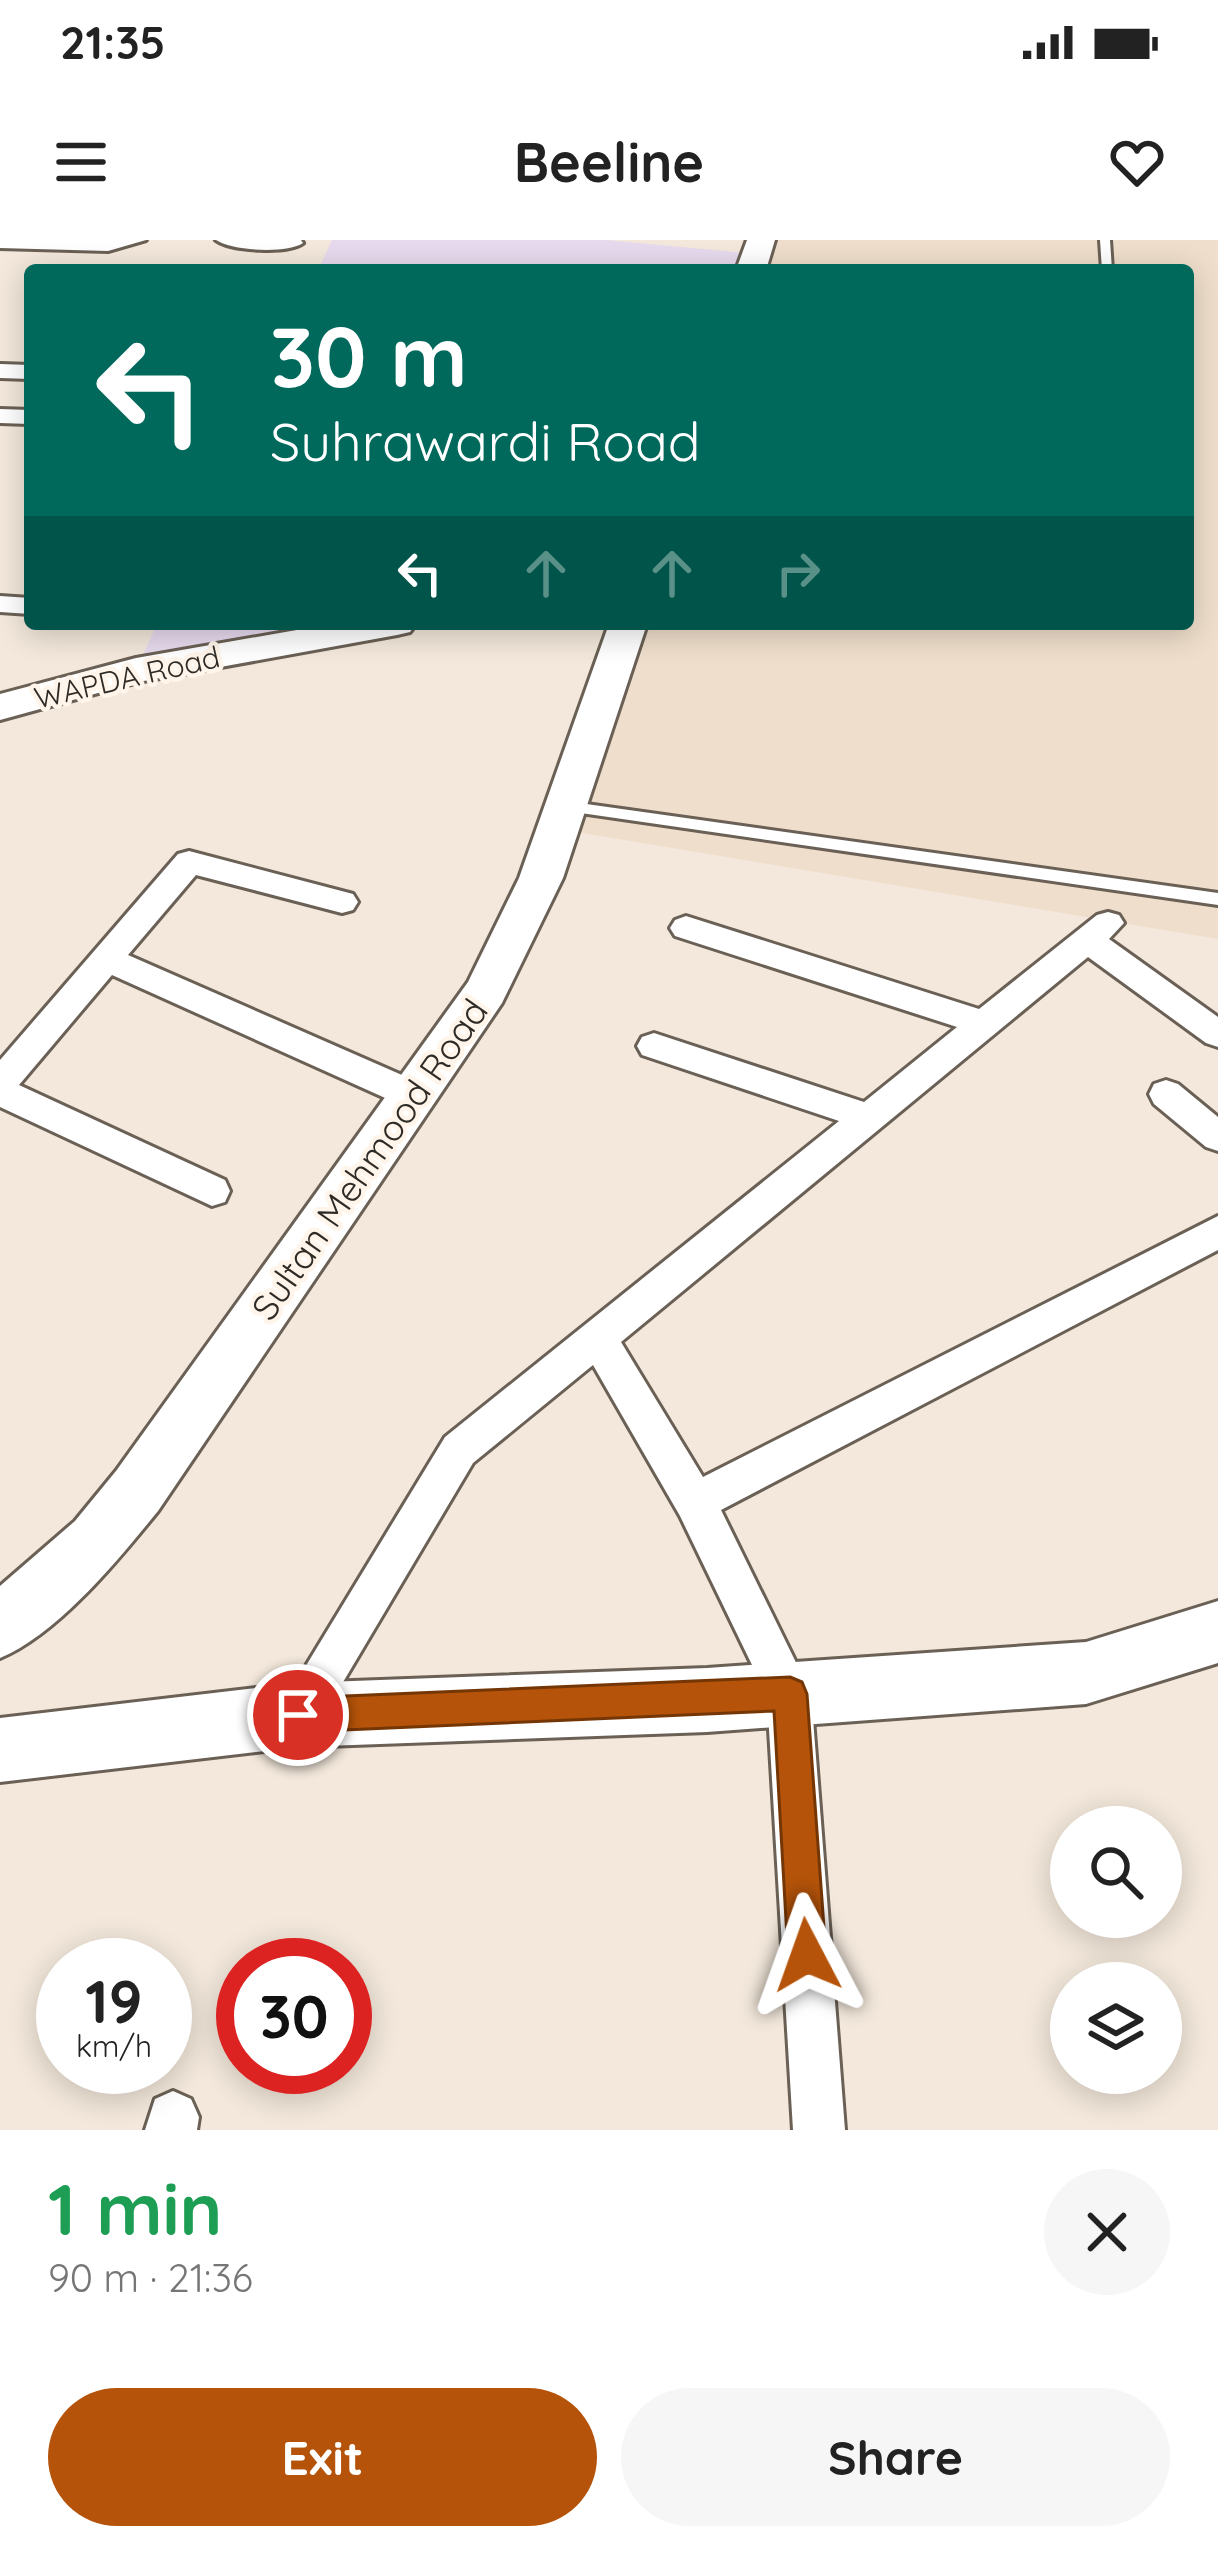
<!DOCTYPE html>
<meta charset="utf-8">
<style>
:root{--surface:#fff;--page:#f6f6f6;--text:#222;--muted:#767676;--accent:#b45309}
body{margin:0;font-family:Quicksand,sans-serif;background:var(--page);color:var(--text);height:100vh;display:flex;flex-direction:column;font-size:45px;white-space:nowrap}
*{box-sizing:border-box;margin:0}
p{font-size:39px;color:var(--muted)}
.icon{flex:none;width:66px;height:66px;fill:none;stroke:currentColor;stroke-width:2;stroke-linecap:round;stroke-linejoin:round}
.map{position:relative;height:1890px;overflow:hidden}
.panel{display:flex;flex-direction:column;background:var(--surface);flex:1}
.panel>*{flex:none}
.top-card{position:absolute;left:24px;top:24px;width:1170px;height:366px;border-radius:12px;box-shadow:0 6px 30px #0003;background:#00695c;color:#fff;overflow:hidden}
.tools{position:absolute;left:1050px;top:1566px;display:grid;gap:24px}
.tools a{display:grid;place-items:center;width:132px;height:132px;border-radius:50%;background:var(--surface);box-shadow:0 6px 30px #0003;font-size:60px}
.speed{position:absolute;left:36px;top:1698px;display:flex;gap:24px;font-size:60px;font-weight:700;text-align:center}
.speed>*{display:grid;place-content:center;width:156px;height:156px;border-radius:50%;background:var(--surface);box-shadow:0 6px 30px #0003;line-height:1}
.speed small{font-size:30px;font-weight:400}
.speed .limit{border:18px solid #d22;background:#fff;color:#111}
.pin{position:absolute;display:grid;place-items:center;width:102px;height:102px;color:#fff;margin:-51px;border:6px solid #fff;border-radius:50%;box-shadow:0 3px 12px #0007}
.me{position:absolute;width:132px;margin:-66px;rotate:356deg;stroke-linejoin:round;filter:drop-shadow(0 0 9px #0008)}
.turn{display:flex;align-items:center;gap:42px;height:252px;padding:0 48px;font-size:54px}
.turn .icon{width:156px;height:156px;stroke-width:2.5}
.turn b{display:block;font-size:84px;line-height:102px}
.lanes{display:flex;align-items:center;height:114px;padding:0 48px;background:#0003;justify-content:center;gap:60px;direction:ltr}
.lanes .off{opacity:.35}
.round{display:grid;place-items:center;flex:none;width:126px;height:126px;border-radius:63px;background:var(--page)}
.headline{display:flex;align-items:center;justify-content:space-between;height:204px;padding:0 48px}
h1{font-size:72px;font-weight:800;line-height:90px;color:#1e9e55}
.cta{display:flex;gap:24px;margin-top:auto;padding:24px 48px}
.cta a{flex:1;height:138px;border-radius:72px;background:var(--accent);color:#fff;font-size:48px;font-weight:800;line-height:138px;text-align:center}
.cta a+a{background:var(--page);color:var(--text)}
.status{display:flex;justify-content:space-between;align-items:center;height:84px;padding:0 60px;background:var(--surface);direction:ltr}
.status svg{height:33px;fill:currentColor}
header{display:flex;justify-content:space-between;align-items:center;height:156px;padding:0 48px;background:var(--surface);font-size:54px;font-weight:800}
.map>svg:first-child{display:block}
.built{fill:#efdecb}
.education{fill:#e7daee}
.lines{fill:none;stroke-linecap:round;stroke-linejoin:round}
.lane-casing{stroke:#6a6055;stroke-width:6}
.street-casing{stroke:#6a6055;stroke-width:6}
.secondary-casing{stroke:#6a6055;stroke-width:6}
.lane{fill:#fff;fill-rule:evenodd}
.street{fill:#fff;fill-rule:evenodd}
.secondary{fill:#fff;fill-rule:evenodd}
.route{fill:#b45309;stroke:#753606;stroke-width:3}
.labels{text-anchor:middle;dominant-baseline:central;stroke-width:9;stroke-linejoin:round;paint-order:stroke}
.far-street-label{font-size:30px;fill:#2f2b26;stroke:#fff5eb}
.street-label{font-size:36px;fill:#2f2b26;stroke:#fff5eb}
</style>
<div class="status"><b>21:35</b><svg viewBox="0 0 49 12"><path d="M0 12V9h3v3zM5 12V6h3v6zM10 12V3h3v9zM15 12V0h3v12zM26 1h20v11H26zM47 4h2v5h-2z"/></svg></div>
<header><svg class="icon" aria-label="menu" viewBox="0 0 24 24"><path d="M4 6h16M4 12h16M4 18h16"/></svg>Beeline<svg class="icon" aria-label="heart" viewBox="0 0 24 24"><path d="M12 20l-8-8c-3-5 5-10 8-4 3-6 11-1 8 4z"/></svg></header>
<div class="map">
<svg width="1218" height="1890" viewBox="0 0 1218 1890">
<rect width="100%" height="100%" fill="#f3e8db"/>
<path class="built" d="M761 0H1218V699L559 589 621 384H1188V30H750Z"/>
<path class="education" d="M332 0H606L756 14 750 30H318Z
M157 384H403L136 430Z"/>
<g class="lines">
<defs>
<path id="lane" d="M1100 0H1110L1112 30H1102Z
M565 561 1218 653V665L560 570 558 566Z"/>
<path id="street" d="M0 0H146L108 11 0 8Z
M216 0H301L303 3C287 14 232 11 216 0Z
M0 124 30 125V139L0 138Z
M0 169 30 170V184L0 183Z
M0 356 30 358V374L0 372Z
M189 611 353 654 358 662 353 670 342 673 196 635 128 715 427 846 432 856 427 866 415 870 403 866 112 735 19 845 225 940 230 951 225 962 212 966 0 867V820L178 614Z
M1108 672 1119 675 1124 683 1109 699 1218 777V807L1206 803 1088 717 621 1102 703 1237 1218 976V1010L721 1270 811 1453 845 1890H793L767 1456 680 1276 593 1125 473 1223 314 1491 298 1497 282 1491 276 1475 445 1197 839 881 642 815 637 806 642 797 654 793 864 862 957 787 675 696 670 688 675 680 686 676 979 769 1097 675Z
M1166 840 1178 844 1218 877V911L1206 907 1154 864 1149 854 1154 844Z
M173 1851 191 1859 199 1877 197 1890H145L155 1859Z"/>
<path id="secondary" d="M747 0H775L766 30H736Z
M331 384H416L410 392 397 395 138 442 0 480V454L136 418Z
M609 384H647L563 638 502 763 158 1271C119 1319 58 1394 0 1418V1346L75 1281 116 1231 468 742 519 638Z
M1218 1361V1423L1086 1464 707 1492 298 1507 0 1542V1478L298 1443 707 1428 1086 1402Z"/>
</defs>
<use href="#lane" class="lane-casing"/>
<use href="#street" class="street-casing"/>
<use href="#secondary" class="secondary-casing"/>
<use href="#lane" class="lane"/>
<use href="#street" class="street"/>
<use href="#secondary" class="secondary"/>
</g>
<path class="route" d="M790 1437 802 1442 807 1454 826 1715 820 1729 807 1734 794 1729 788 1715 774 1471 298 1492 286 1487 281 1475 286 1463 298 1458Z"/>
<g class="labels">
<g class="far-street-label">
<text transform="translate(127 437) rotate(-13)">WAPDA Road</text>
</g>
<g class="street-label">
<text transform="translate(369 919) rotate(-55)">Sultan Mehmood Road</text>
</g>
</g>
</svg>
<div class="tools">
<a><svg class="icon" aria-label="search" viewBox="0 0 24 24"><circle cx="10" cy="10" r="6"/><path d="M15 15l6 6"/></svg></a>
<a><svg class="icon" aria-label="layers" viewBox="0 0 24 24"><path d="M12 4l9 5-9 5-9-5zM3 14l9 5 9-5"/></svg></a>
</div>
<div class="speed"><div>19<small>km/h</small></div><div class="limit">30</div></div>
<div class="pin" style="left:298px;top:1475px;background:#d93025"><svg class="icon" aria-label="arrive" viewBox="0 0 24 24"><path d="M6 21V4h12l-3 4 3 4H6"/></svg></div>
<svg class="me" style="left:807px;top:1715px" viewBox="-20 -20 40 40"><path d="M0-17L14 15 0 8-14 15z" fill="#b45309" stroke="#fff" stroke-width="4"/></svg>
<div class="top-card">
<div class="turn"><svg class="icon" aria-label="left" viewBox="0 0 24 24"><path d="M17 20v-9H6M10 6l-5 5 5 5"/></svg><div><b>30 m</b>Suhrawardi Road</div></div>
<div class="lanes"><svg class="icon" aria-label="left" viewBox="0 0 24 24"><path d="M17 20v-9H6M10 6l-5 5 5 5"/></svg><svg class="icon off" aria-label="ahead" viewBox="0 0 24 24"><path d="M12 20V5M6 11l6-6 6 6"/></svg><svg class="icon off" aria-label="ahead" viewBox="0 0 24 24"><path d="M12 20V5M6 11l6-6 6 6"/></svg><svg class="icon off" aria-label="right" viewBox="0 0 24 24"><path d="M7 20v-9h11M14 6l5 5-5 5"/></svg></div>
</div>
</div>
<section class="panel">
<div class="headline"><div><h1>1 min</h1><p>90 m · 21:36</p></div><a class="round"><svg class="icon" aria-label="close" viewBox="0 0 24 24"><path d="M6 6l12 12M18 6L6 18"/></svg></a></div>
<div class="cta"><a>Exit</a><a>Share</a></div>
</section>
